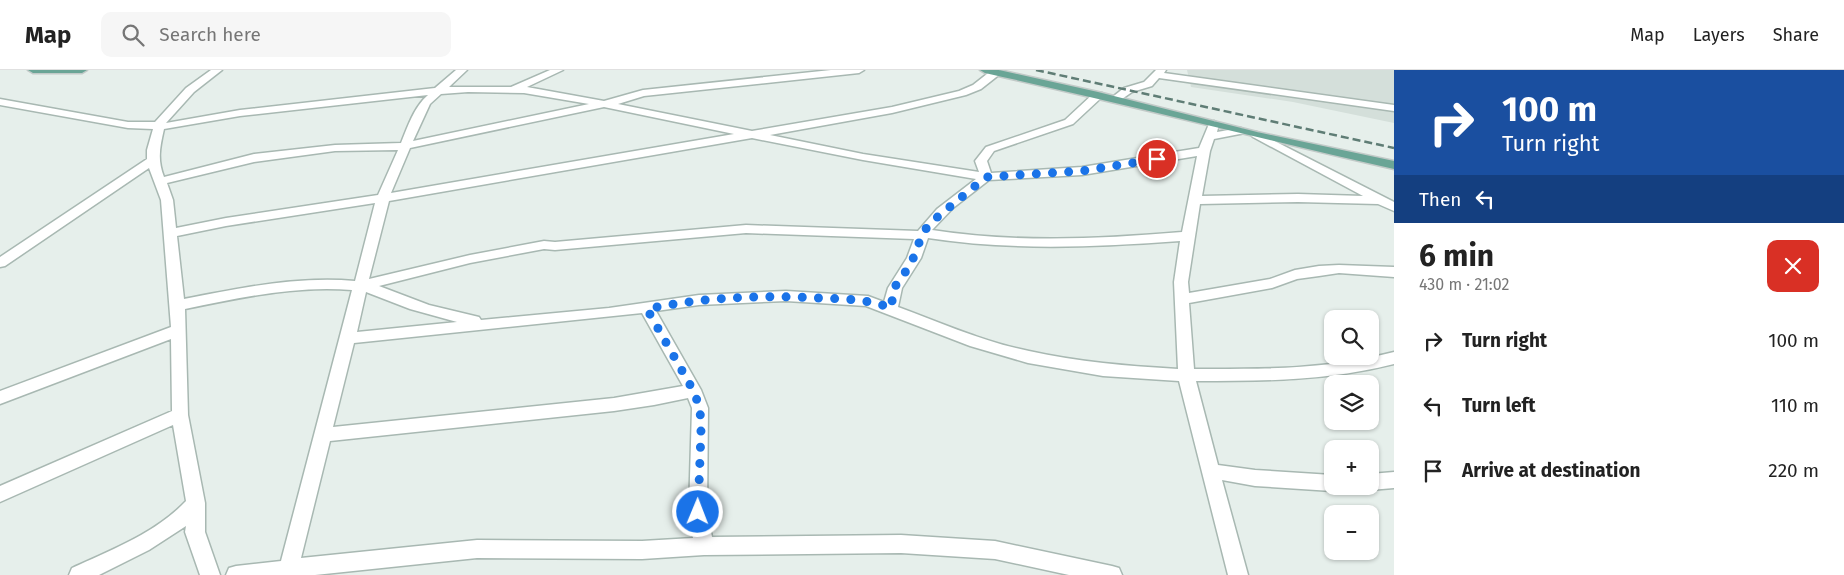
<!DOCTYPE html>
<meta charset="utf-8">
<style>
:root{--surface:#fff;--page:#f6f6f6;--text:#222;--muted:#767676;--line:#e0e0e0}
body{margin:0;font-family:"Fira Sans",sans-serif;background:var(--page);color:var(--text);height:100vh;display:flex;flex-direction:column;font-size:19px;white-space:nowrap}
*{box-sizing:border-box;margin:0}
p{font-size:16px;color:var(--muted)}
.icon{flex:none;width:28px;height:28px;fill:none;stroke:currentColor;stroke-width:2;stroke-linecap:round;stroke-linejoin:round}
.map{position:relative;flex:1;overflow:hidden}
.panel{display:flex;flex-direction:column;background:var(--surface);width:450px}
.panel>*{flex:none}
.hud{background:#1a4fa0;color:#fff;overflow:hidden}
.tools{position:absolute;left:1324px;top:240px;display:grid;gap:10px}
.tools a{display:grid;place-items:center;width:55px;height:55px;border-radius:10px;background:var(--surface);box-shadow:0 1px 4px #0004;font-size:25px}
.pin{position:absolute;display:grid;place-items:center;width:42px;height:42px;color:#fff;margin:-21px;border:2px solid #fff;border-radius:50%;box-shadow:0 1px 5px #0007}
.me{position:absolute;width:55px;margin:-28px;rotate:1deg;stroke-linejoin:round;filter:drop-shadow(0 0 4px #0008)}
.turn{display:flex;align-items:center;gap:18px;height:105px;padding:0 25px;font-size:22px}
.turn .icon{width:65px;height:65px;stroke-width:2.5}
.turn b{display:block;font-size:35px;line-height:42px}
.then{display:flex;align-items:center;height:48px;padding:0 25px;background:#0003;gap:10px;font-size:19px}
.round{display:grid;place-items:center;flex:none;width:52px;height:52px;border-radius:10px;background:var(--page)}
.headline{display:flex;align-items:center;justify-content:space-between;height:85px;padding:0 25px}
h1{font-size:30px;font-weight:700;line-height:38px}
ul{padding:0;list-style:none}
li{display:flex;align-items:center;gap:15px;height:65px;padding:0 25px}
li div{flex:1}
li b{display:block;font-size:19px}
li em{font-style:normal}
header{display:flex;align-items:center;gap:30px;box-sizing:border-box;height:70px;padding:0 25px;background:var(--surface);border-bottom:1px solid var(--line)}
header strong{font-size:24px}
nav{display:flex;gap:28px;margin-inline-start:auto;font-size:18px}
.search{width:350px;height:45px;background:var(--page);display:flex;align-items:center;gap:12px;box-sizing:border-box;padding:0 18px;border-radius:10px;color:var(--muted);font-size:19px}
main{display:flex;flex:1;min-height:0}
.map>svg:first-child{display:block}
.built{fill:#d4dfda}
.lines{fill:none;stroke-linecap:round;stroke-linejoin:round}
.minor-casing{stroke:#a8b8b2;stroke-width:3}
.major-casing{stroke:#c2cac8;stroke-width:3}
.minor{fill:#fff;fill-rule:evenodd}
.major{fill:#6aa596;fill-rule:evenodd}
.rail{stroke:#5f7d75;stroke-width:2.5;stroke-dasharray:8 4;stroke-linecap:butt}
.route{stroke:#1a73e8;stroke-width:9;stroke-dasharray:0 16.2}
</style>
<header>
<strong>Map</strong>
<div class="search"><svg class="icon" aria-label="search" viewBox="0 0 24 24"><circle cx="10" cy="10" r="6"/><path d="M15 15l6 6"/></svg>Search here</div>
<nav><a>Map</a><a>Layers</a><a>Share</a></nav>
</header>
<main>
<div class="map">
<svg width="1394" height="505" viewBox="0 0 1394 505">
<rect width="100%" height="100%" fill="#e6efeb"/>
<path class="built" d="M1187 0H1394V53L1293 32 1191 17Z"/>
<g class="lines">
<defs>
<path id="minor" d="M211 0H222L194 22 166 53 240 40 435 18 456 0H467L449 17H511L550 0H563L527 17 604 31 643 20 831 0H864L859 3 644 26 618 34 752 61 892 37 959 21 973 15 992 0H1000V4L981 19 966 25 892 43 770 65 863 84 979 102 975 91 986 77 1065 50 1094 23H1102L1103 25 1102 27 1073 54 994 81 987 91 991 103 1082 97 1199 78 1209 54 1214 51 1219 54 1217 62 1241 58 1247 61 1245 63 1214 69 1210 81 1202 126 1298 124 1363 126 1253 67 1251 65 1253 63 1257 62 1394 132V141L1378 134 1298 132 1200 134 1188 212 1189 223 1270 209 1295 200 1319 196 1339 195 1394 197V207L1339 203 1319 206 1297 209 1272 218 1189 233 1194 299C1263 299 1326 300 1394 282V294C1327 311 1264 311 1196 311L1218 395 1255 400 1332 405V416H1340L1332 421 1255 416 1222 410 1248 505H1228L1179 311 1103 306 1028 293 970 276 866 236 786 231 699 235 656 241 701 320 708 338 707 442 712 467 901 465 995 471 1112 496 1119 498 1122 505H1069L995 489 901 483 704 485 642 489 477 488 315 505H226L229 498 236 496 281 491 352 220C296 215 240 228 185 239L188 345 205 433V462L220 505H200L185 462 186 456 149 480 99 505H69L72 498C111 480 156 463 186 431L173 355 0 432V416L172 341 171 269 0 334V321L171 257 161 130 149 98 5 196 0 197V187L147 89V80L153 59 128 58 0 35V29L128 52H155L186 18ZM468 22 524 23 589 34 413 71 430 34 441 24ZM428 25C414 37 408 56 401 73L335 75 254 84 164 107C157 89 160 77 164 59L240 46ZM604 37 734 64 391 123 410 78ZM752 68 863 90 976 109 937 139 918 161 746 155 555 172 544 171 470 185 369 209 389 131ZM398 80 378 125 226 148 176 158 173 130 167 113 254 92 335 81ZM1197 86 1182 162C1098 169 1015 173 932 160L953 138 989 110 1082 105ZM375 133 355 211C297 206 240 218 184 229L177 166 226 156ZM746 163 914 169 907 188 888 218 884 232 868 226 786 221 699 225 609 238 481 250 479 247 429 235 379 216 470 193 544 179 555 180ZM928 168C1012 181 1096 177 1180 171L1174 212 1178 299C1128 296 1078 292 1029 281 984 272 941 253 898 237L902 218 921 188ZM366 222 410 239 457 252 357 262ZM642 243 683 316 614 328 333 357 354 273ZM688 328 692 338 689 442 693 468 642 471 477 470 301 488 330 371 614 341 654 335Z
M1156 0H1166L1164 3 1394 35V41L1159 8 1152 16 1132 22 1119 31H1111L1110 29 1124 18 1144 12Z
M1394 402V418L1370 420 1363 416H1370V404Z"/>
<path id="major" d="M28 0H87L82 3H33Z
M980 0H999L1098 22 1257 62 1394 91V99C1257 68 1122 33 985 3Z"/>
</defs>
<use href="#minor" class="minor-casing"/>
<use href="#major" class="major-casing"/>
<use href="#minor" class="minor"/>
<use href="#major" class="major"/>
<path class="rail" d="M1036 0 1394 78"/>
</g>
<g class="lines">
<path class="route" d="M698 442 701 362 700 338 693 320 647 239C704 227 762 225 819 228 844 229 868 229 891 238L894 218 911 194 922 165 929 154 986 107 1082 101 1157 89"/>
</g>
</svg>
<div class="tools">
<a><svg class="icon" aria-label="search" viewBox="0 0 24 24"><circle cx="10" cy="10" r="6"/><path d="M15 15l6 6"/></svg></a>
<a><svg class="icon" aria-label="layers" viewBox="0 0 24 24"><path d="M12 4l9 5-9 5-9-5zM3 14l9 5 9-5"/></svg></a>
<a>+</a>
<a>−</a>
</div>
<div class="pin" style="left:1157px;top:89px;background:#d93025"><svg class="icon" aria-label="arrive" viewBox="0 0 24 24"><path d="M6 21V4h12l-3 4 3 4H6"/></svg></div>
<svg class="me" style="left:698px;top:442px" viewBox="-20 -20 40 40"><circle r="17" fill="#1a73e8" stroke="#fff" stroke-width="3"/><path d="M0-11L8 9 0 5-8 9z" fill="#fff"/></svg>
</div>
<section class="panel">
<div class="hud">
<div class="turn"><svg class="icon" aria-label="right" viewBox="0 0 24 24"><path d="M7 20v-9h11M14 6l5 5-5 5"/></svg><div><b>100 m</b>Turn right</div></div>
<div class="then">Then<svg class="icon" aria-label="left" viewBox="0 0 24 24"><path d="M17 20v-9H6M10 6l-5 5 5 5"/></svg></div>
</div>
<div class="headline"><div><h1>6 min</h1><p>430 m · 21:02</p></div><a class="round" style="background:#d93025;color:#fff"><svg class="icon" aria-label="close" viewBox="0 0 24 24"><path d="M6 6l12 12M18 6L6 18"/></svg></a></div>
<ul>
<li><svg class="icon" aria-label="right" viewBox="0 0 24 24"><path d="M7 20v-9h11M14 6l5 5-5 5"/></svg><div><b>Turn right</b></div><em>100 m</em></li>
<li><svg class="icon" aria-label="left" viewBox="0 0 24 24"><path d="M17 20v-9H6M10 6l-5 5 5 5"/></svg><div><b>Turn left</b></div><em>110 m</em></li>
<li><svg class="icon" aria-label="arrive" viewBox="0 0 24 24"><path d="M6 21V4h12l-3 4 3 4H6"/></svg><div><b>Arrive at destination</b></div><em>220 m</em></li>
</ul>
</section>
</main>
